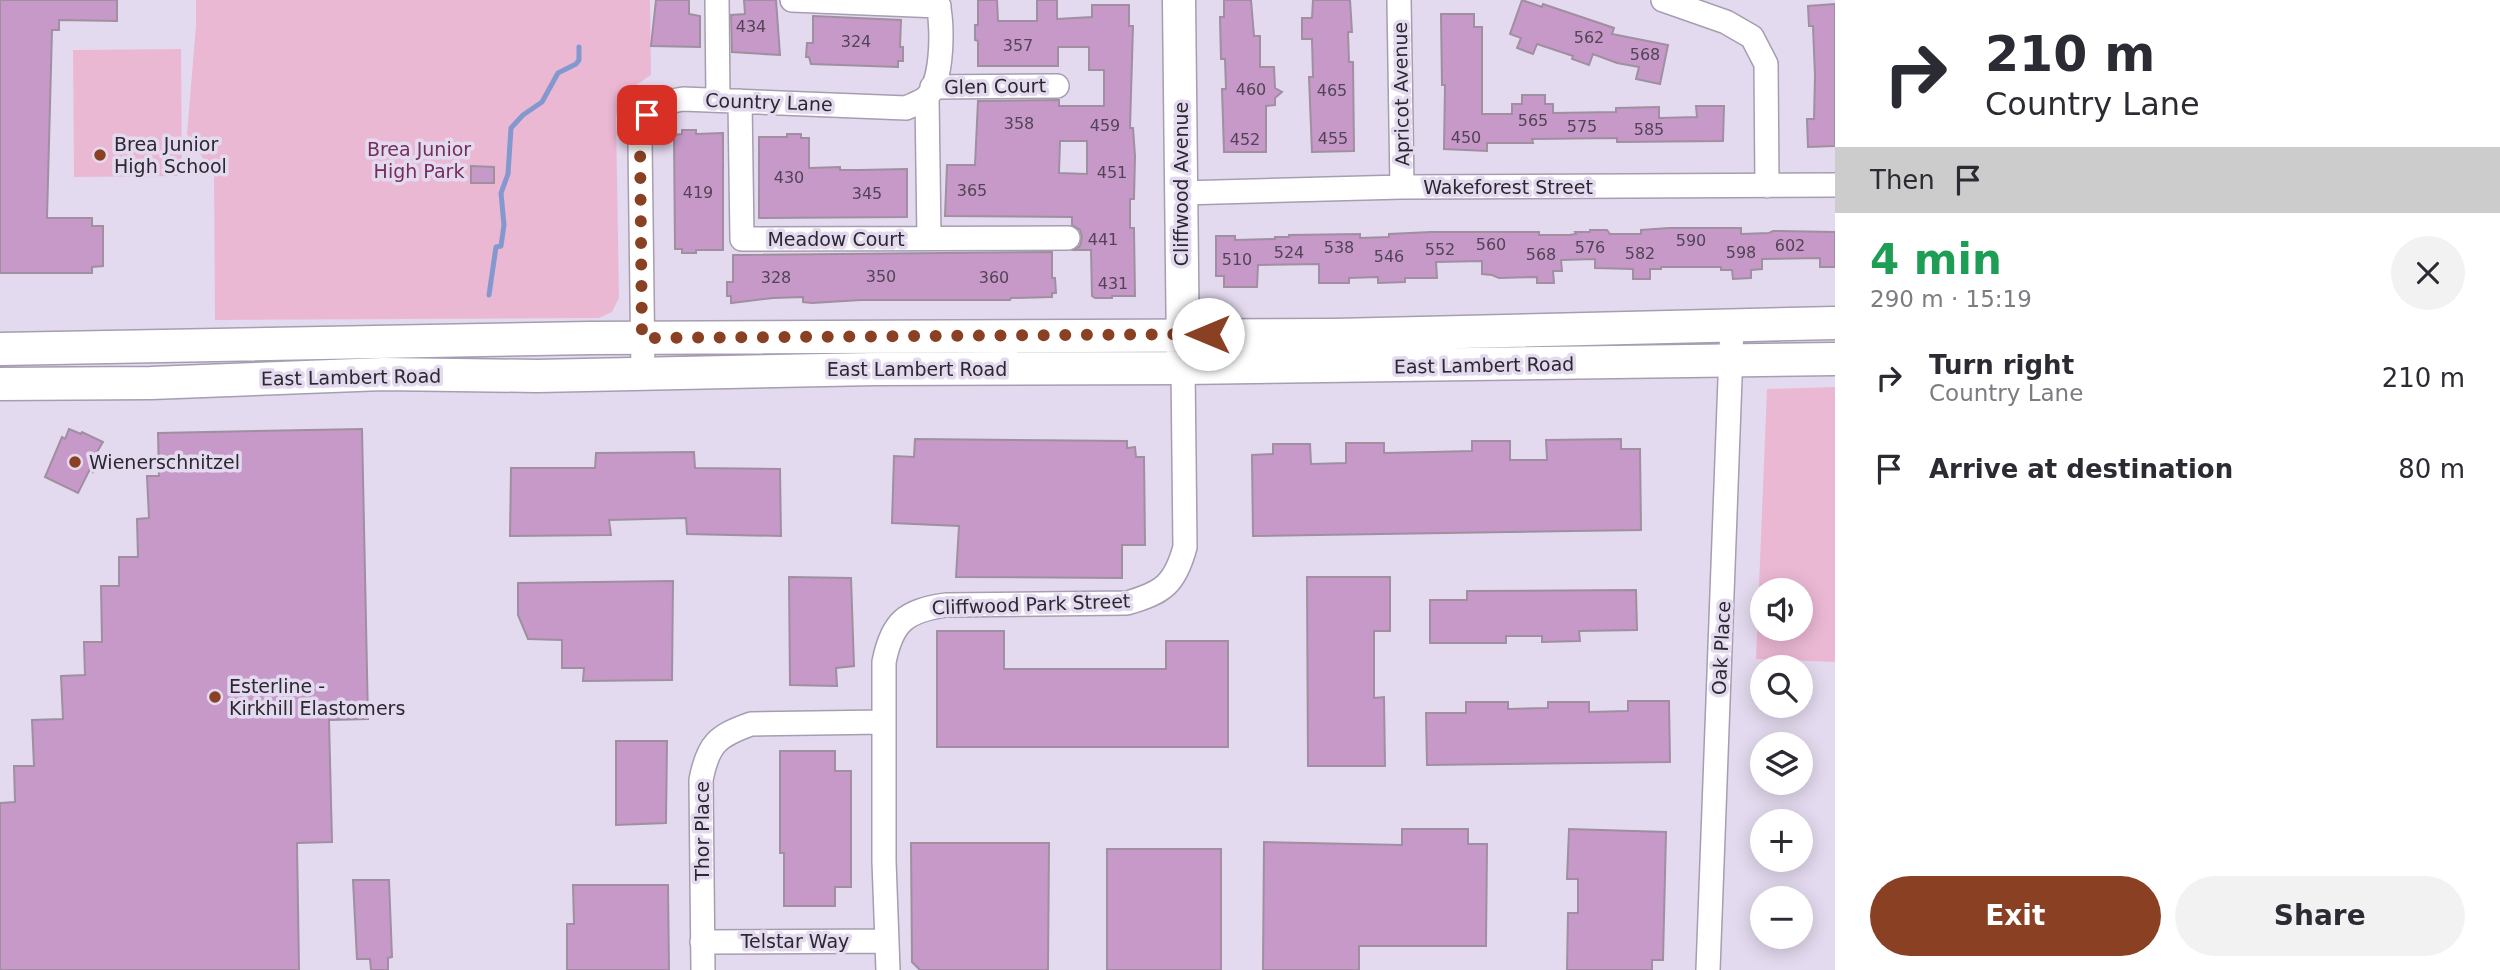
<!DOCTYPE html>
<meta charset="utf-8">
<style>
:root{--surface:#fff;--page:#f2f2f3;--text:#2b2b33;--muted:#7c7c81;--accent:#894023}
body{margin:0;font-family:"DejaVu Sans",sans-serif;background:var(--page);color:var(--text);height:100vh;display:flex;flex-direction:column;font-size:26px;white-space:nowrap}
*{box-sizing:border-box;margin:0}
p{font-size:23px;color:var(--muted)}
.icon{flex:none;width:38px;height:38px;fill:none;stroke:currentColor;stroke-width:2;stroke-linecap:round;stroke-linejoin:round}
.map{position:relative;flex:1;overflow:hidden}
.details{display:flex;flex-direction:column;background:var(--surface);width:665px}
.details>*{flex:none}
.top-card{background:#fff;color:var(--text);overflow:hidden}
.fabs{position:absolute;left:1750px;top:578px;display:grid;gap:14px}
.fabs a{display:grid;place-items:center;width:63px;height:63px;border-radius:50%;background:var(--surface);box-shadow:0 4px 18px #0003;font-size:35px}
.pin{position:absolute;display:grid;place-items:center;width:60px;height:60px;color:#fff;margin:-30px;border-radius:14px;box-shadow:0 4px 10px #0006}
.me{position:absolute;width:77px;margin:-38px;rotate:270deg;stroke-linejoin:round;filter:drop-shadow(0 0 5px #0008)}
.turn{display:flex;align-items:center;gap:24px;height:147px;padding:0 35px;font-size:32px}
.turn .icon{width:91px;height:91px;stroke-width:2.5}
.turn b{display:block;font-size:49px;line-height:60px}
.then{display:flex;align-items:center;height:66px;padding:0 35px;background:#0003;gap:14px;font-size:26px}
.round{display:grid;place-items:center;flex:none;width:74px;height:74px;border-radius:37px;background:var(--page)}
.headline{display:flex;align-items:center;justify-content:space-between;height:119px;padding:0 35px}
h1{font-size:42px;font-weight:600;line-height:52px;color:#1e9e55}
.action{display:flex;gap:14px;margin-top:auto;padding:14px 35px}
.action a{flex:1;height:80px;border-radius:42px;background:var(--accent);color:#fff;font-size:28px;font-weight:600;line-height:80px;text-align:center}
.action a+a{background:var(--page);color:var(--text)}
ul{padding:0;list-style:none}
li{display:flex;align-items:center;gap:21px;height:91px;padding:0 35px}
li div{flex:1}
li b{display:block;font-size:26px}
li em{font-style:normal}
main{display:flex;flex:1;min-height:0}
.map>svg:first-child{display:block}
.green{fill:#ebb8d4;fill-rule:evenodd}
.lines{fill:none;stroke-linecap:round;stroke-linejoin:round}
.stream{stroke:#8398ce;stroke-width:5}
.building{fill:#c799c9;stroke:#9f8f9f;stroke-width:2;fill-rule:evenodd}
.street-casing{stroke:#a69db0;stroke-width:26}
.secondary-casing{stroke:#a69db0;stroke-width:35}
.street{stroke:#fff;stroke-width:23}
.secondary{stroke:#fff;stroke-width:32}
.route{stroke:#894023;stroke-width:12;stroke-dasharray:0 21.6}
.poi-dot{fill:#894023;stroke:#e4daef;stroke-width:2.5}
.labels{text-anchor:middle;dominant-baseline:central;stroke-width:7;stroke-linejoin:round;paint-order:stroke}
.number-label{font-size:16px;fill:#524456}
.street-label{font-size:19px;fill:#2b282f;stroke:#e4daef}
.poi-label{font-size:19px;fill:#2b282f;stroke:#e4daef;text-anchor:start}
.park-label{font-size:19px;fill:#752e5b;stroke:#e4daef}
</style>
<main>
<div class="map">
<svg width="1835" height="970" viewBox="0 0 1835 970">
<rect width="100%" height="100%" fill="#e4daef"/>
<path class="green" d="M196 0H650L651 75 621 95 616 117 619 298 612 312 599 318 215 320 214 175 187 134 196 25Z
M181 49 182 176 74 177 73 50Z
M1835 387V662L1756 659 1767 389ZM1762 590H1801V628H1762Z"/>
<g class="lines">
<path class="stream" d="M489 295 496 247 501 246 504 225 501 193 508 174 511 128 523 115 542 102 558 73 576 64 579 60V47"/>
</g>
<path class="building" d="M0 0H117V21L59 20V30H52L47 218H92V226H103V266L92 267V273H0Z
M656 0H689V14L700 16V47L651 46Z
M744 0H776L780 55 732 52 731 15 745 14Z
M978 0H997L998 21H1037V0H1057V19L1092 17V5H1129V26H1133L1130 128H1133L1135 156 1134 199H1130V228H1134L1135 296H1112V298H1095L1092 296 1091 250H1074L1080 246 1082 237 1080 230 1072 225V217L945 216 947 165H975L978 101 1059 100V106H1104V70H1089V47H1058V66H978V41L975 40V25H978ZM1060 141H1087V174L1059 173Z
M1224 0H1251L1254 36H1260V67H1274L1275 88 1282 92 1275 98V105L1266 106V152H1224L1222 89H1226L1225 59H1221L1220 17H1224Z
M1313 0H1350L1352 32H1348L1349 62H1353L1354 151 1312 152 1309 77H1313L1312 39H1302V18H1312Z
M1522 0 1542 7 1543 4 1614 28 1612 34 1668 45 1660 84 1636 79 1639 67 1617 63 1593 54 1589 65 1572 59 1573 56 1537 44 1533 54 1517 48 1521 38 1510 34Z
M1835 4V146L1808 147 1807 119H1814L1815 76 1813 26H1809L1808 6Z
M1441 14H1474V27H1482V114H1512V104H1522V95H1545V104H1553V113L1616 112V108L1659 107V118L1697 117 1696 106H1724L1723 141 1617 142V138L1532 139 1533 143H1487V151L1444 149 1445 85H1442Z
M813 16 901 20 900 47H903V61H898V67L811 64 809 57H806L807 43H813Z
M682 130H696V134L723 133V250H696V253H682V249H675L674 135 682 134Z
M787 134H801V138H809V168L840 167V170H859L907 169V217L759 218V137H787Z
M471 166 494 167V183H471Z
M1669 228H1741V234L1769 233 1773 231 1835 232V267H1820V258L1762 259V269L1751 270V278L1733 279 1732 270H1721V267H1661V269H1650V279H1633V269L1595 268V259L1561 260 1562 271H1553L1554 283H1537V277L1499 278 1492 275 1482 274V261L1436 262 1437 278H1405V282L1378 283V277L1349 278V283H1319V264L1258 265 1257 287H1224V276H1216V236H1235V240L1275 239V237H1289V235L1360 234V238L1389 237V234L1431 232H1539V235H1569L1576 234 1575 232H1590V230H1607L1610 234H1641V230Z
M1052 252V278H1055L1056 293H1052V297L1011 298 1010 300H861L812 303 803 302V297L773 298 731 303V296H727V282H733V255Z
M69 429 81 434 82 432 103 442 97 452 101 455 93 472 90 469 78 493 45 477 62 437 65 439Z
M362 429 368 719 329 720 332 842 297 843 299 970H0V803L15 802 14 766H34L32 720 63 719 61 676 85 675 84 642H102L101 586H119V557H138L137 519 149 518 147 476H159L158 433Z
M915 439 1127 441V448L1135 447 1136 457H1144L1145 545H1122V578L956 577 959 526 892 523 894 456 914 457Z
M1621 439V449H1640L1641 530 1253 536 1252 455 1273 454V444H1310L1311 464 1346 463V443H1384V453L1432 452 1472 451V441H1510V460H1547L1546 440Z
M694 452 695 468 780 469 781 536 687 534 686 518 609 520 611 535 510 536 511 468H595L596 453Z
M789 577 851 578 854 666 836 668 837 686 790 685Z
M1307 577H1390V631H1374V698L1384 697 1385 766H1308Z
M673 581 672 680 583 681 584 668H562V640L528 639 518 615V583Z
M1636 590 1637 630 1579 631 1580 641 1542 642V636H1506V643H1430V600H1467V591Z
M937 631H1004V669H1166V641H1228V747H937Z
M1628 701H1669L1670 762 1427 765 1426 713H1466V702H1508V709L1548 708V702H1589V712L1628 711Z
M616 741H667L666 823 616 825Z
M780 751H835V771H851V887H835V906H784V853H780Z
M1402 829H1468V844H1487L1486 946H1359V970H1263L1264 842 1402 845Z
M1569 829 1666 832 1663 960H1652V970H1567L1568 913H1578V879H1567Z
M911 843H1049L1048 970H920L912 962Z
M1107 849H1221V970H1107Z
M353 880H389L392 957 388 958V970H371L370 959H357Z
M573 885H668L669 970H567V924H574Z"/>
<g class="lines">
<defs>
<path id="street" d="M717 0 718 100
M792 0 939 6
M1399 0 1402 187
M1663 0 1726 22 1752 37 1766 64 1767 186
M932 87 1057 86
M927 98 929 238
M740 101 742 239 1068 238
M1182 193 1402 187 1835 185
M643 373 640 142C643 110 653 104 683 99L906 108C912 105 921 102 926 98 944 81 943 21 937 0
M702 942 887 941
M703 970 701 780C708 744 717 736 751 724L884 722
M888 970 884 861V662C892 622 905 611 946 605L1127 603C1163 593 1175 584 1185 547L1183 368
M1708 970 1732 325"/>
<path id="secondary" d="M1179 0 1183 356
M0 349 590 338 1335 335 1835 323
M0 384 151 383 383 374 537 376 875 369 1183 368 1835 359"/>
</defs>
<use href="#street" class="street-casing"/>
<use href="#secondary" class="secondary-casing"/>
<use href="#street" class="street"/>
<use href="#secondary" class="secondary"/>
</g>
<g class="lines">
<path class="route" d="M647 115 641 125 640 142 642 338 1208 334"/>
</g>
<g class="poi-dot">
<circle cx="100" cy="155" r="7"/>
<circle cx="75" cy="462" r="7"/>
<circle cx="215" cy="697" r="7"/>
</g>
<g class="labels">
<g class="number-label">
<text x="751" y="26">434</text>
<text x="1589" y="37">562</text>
<text x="856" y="41">324</text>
<text x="1018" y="45">357</text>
<text x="1645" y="54">568</text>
<text x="1251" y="89">460</text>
<text x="1332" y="90">465</text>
<text x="1533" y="120">565</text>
<text x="1019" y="123">358</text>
<text x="1105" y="125">459</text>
<text x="1582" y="126">575</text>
<text x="1649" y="129">585</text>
<text x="1466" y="137">450</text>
<text x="1333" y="138">455</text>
<text x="1245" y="139">452</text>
<text x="1112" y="172">451</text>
<text x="789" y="177">430</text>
<text x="972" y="190">365</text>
<text x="698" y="192">419</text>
<text x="867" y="193">345</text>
<text x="1103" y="239">441</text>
<text x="1691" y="240">590</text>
<text x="1491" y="244">560</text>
<text x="1790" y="245">602</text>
<text x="1339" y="247">538</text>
<text x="1590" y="247">576</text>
<text x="1440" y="249">552</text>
<text x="1289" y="252">524</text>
<text x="1741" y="252">598</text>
<text x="1640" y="253">582</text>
<text x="1541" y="254">568</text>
<text x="1389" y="256">546</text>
<text x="1237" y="259">510</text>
<text x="881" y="276">350</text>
<text x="776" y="277">328</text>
<text x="994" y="277">360</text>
<text x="1113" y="283">431</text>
</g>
<g class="street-label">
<text transform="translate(995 86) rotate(-1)">Glen Court</text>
<text transform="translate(1401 94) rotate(-91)">Apricot Avenue</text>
<text transform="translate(769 102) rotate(2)">Country Lane</text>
<text transform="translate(1181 184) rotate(-90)">Cliffwood Avenue</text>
<text x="1508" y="187">Wakeforest Street</text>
<text x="836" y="239">Meadow Court</text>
<text transform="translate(1484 365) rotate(-1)">East Lambert Road</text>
<text x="917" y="369">East Lambert Road</text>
<text transform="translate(351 377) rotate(-1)">East Lambert Road</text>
<text transform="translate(1031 604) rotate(-2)">Cliffwood Park Street</text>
<text transform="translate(1721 648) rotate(-87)">Oak Place</text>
<text transform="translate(702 831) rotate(-90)">Thor Place</text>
<text x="795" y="941">Telstar Way</text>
</g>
<g class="poi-label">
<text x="114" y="144">Brea Junior<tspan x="114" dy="22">High School</tspan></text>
<text x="89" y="462">Wienerschnitzel</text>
<text x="229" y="686">Esterline -<tspan x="229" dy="22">Kirkhill Elastomers</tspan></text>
</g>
<g class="park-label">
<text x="419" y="149">Brea Junior<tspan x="419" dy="22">High Park</tspan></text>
</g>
</g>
</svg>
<div class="fabs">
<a><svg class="icon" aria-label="sound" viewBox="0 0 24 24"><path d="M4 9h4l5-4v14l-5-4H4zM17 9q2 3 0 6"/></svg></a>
<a><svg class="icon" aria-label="search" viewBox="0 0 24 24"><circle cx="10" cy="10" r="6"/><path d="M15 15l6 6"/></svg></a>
<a><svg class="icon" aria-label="layers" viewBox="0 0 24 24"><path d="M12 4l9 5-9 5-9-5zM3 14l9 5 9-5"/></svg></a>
<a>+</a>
<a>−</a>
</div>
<div class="pin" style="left:647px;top:115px;background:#d93025"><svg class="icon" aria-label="arrive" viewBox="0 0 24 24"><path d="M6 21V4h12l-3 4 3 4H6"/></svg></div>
<svg class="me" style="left:1208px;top:334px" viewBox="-20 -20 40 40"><circle r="19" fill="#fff"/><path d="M0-13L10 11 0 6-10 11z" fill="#894023"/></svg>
</div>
<section class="details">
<div class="top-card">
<div class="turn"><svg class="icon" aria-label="right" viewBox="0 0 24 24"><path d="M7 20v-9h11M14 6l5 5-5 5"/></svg><div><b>210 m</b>Country Lane</div></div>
<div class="then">Then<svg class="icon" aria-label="arrive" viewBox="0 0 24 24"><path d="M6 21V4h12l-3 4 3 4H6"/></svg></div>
</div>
<div class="headline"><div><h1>4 min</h1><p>290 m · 15:19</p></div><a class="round"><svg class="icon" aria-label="close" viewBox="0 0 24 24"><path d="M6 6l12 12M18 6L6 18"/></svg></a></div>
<ul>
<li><svg class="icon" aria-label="right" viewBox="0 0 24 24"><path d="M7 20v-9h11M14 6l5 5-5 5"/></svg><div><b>Turn right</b><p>Country Lane</p></div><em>210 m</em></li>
<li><svg class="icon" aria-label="arrive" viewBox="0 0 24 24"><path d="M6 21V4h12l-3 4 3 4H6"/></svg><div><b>Arrive at destination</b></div><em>80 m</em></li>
</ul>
<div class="action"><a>Exit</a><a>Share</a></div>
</section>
</main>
